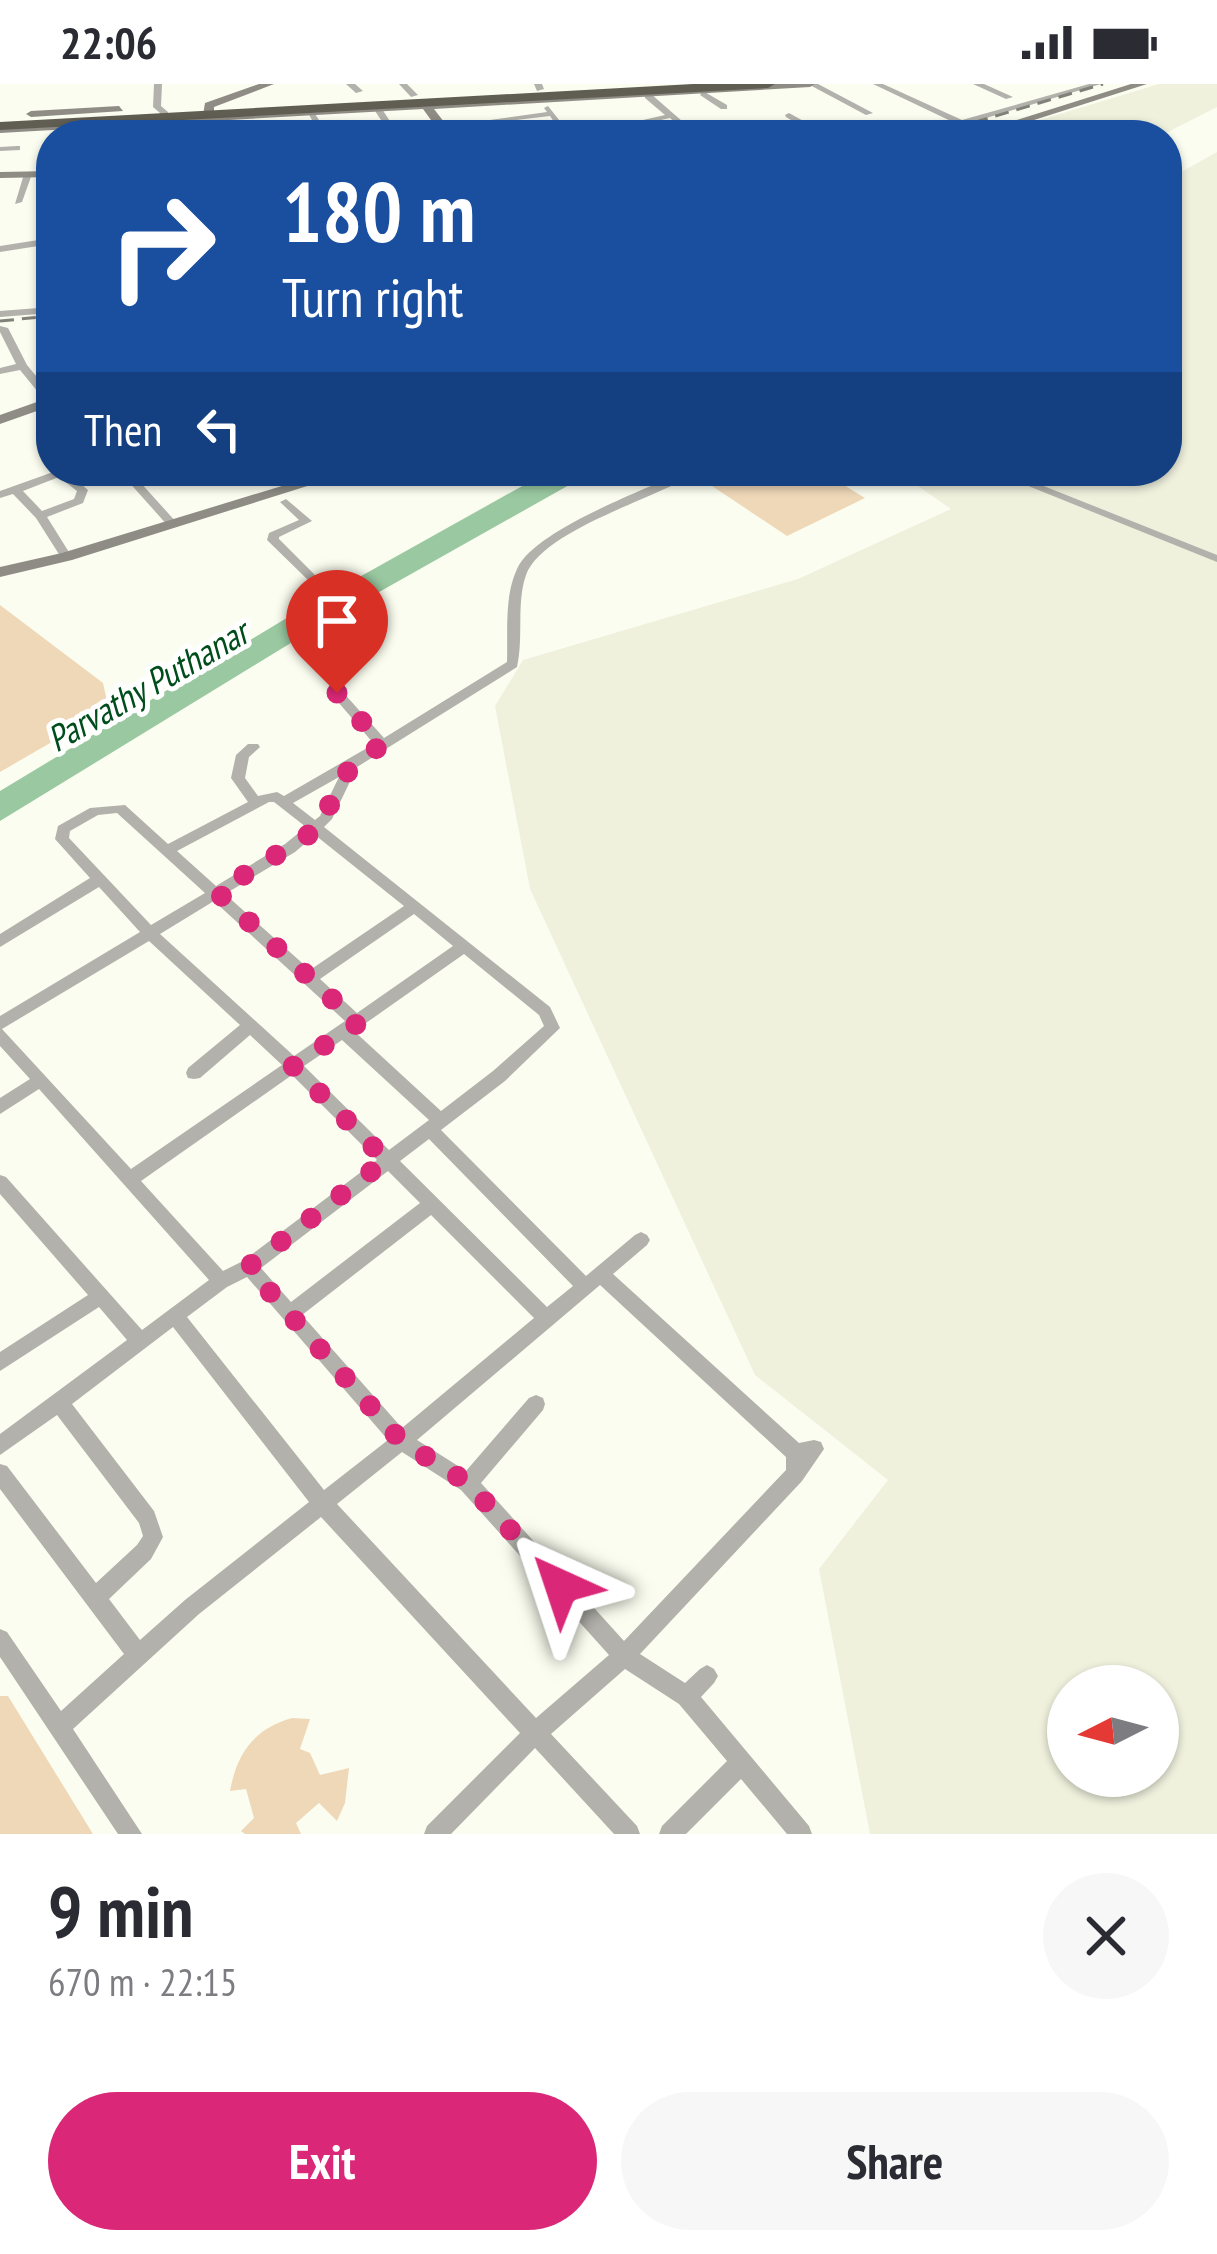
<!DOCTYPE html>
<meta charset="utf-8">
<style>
:root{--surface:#fff;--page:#f7f7f7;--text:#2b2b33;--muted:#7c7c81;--accent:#db2777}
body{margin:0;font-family:"PT Sans Narrow",sans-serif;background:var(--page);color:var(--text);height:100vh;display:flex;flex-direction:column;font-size:45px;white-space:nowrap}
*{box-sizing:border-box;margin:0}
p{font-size:39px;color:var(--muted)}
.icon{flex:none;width:66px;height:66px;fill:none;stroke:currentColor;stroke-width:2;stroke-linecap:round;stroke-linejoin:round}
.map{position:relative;height:1750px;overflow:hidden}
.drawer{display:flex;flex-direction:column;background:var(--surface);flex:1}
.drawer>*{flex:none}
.banner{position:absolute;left:36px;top:36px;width:1146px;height:366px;border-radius:48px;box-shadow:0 3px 9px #0004;background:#1a4fa0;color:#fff;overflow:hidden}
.needle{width:78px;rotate:264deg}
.controls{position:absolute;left:1047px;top:1581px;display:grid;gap:24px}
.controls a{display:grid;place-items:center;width:132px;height:132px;border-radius:50%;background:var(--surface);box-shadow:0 3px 9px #0004;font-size:60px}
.pin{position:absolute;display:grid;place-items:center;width:102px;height:102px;color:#fff;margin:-123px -51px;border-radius:50% 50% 50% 0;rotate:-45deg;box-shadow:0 0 12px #0007}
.pin .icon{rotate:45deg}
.me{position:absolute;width:132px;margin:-66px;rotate:318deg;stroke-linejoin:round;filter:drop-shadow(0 0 9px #0008)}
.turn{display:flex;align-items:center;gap:42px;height:252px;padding:0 48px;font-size:54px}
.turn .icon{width:156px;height:156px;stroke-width:2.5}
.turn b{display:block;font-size:84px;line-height:102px}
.then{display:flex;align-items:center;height:114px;padding:0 48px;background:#0003;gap:24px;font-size:45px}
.round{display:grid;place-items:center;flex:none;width:126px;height:126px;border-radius:63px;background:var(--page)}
.head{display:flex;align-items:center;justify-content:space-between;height:204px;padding:0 48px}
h1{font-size:72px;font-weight:700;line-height:90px}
.cta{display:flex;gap:24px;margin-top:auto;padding:24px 48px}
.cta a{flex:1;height:138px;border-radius:72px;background:var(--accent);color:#fff;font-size:48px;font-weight:700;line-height:138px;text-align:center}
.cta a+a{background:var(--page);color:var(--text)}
.status{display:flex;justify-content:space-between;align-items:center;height:84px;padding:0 60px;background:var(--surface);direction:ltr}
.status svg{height:33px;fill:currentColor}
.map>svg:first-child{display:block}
.built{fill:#eff1dd;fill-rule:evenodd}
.green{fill:#efd8b8}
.water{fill:#9ac9a1}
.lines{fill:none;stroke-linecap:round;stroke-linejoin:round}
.street{fill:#b2b1ab;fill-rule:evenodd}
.secondary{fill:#8e8c85;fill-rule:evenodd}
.highway{fill:#605d53;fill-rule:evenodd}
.rail{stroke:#808179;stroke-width:3;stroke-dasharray:14 8;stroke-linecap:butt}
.route{stroke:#db2777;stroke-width:21;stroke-dasharray:0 37.8}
.labels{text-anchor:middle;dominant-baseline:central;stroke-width:10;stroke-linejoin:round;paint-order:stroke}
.water-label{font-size:36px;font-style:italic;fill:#004d1c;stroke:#fff}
</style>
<div class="status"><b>22:06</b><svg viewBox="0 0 49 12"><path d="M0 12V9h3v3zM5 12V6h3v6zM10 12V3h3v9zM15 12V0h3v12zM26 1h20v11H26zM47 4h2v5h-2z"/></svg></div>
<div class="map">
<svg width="1217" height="1750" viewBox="0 0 1217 1750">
<rect width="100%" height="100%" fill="#fbfdf0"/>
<path class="built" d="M1159 0H1217V23L1162 51H990Z
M1217 68V1750H870L819 1485 888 1396 755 1291 530 805 495 622 523 576 798 495 951 425 899 389 904 387H1167V96ZM1068 1602H1158V1692H1068Z"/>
<path class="green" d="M708 387H821L865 414 787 452 697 392Z
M0 521 103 599 107 617 83 640 0 688Z
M0 1612H8L93 1750H0Z
M292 1634 310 1635 300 1665 310 1669 320 1691 349 1684 345 1719 337 1737 319 1719 296 1739 301 1750H245L241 1747 254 1734 246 1705 230 1707C237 1669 254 1645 292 1634Z"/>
<path class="water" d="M549 387H594L317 543 0 737V707L295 529Z"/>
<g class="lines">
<path class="street" d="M154 0H162L161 22 168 28 167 39H161L160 29 153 23Z
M346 0H355L363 7 356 9Z
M399 0H407L418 11 411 13Z
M534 0H542L544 5 537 7Z
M808 0H818L873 29 866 31Z
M873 0H883L962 36 1089 0H1101L929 51H916L955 39Z
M973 0H984L1013 13 1006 15Z
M703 7 727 21V25H721L700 11Z
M645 10H651L698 51H689L670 34 592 51H577L665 31 645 14Z
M548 22 571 51H563L550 32 443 45 439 43 547 28 544 24Z
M379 25H382L399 51H391L375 27Z
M307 27H313L323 42 349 41 355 51H347L344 46 318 47Z
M789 29 825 49 826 51H816L786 33 785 31Z
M746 40 768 51H758L745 45 724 51H712Z
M17 62H20V66L0 67V63Z
M28 88 32 90 22 118 15 120 24 90Z
M51 154V160L0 168V162Z
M51 223V229L0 233V227Z
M0 242 8 244 27 281 51 310V320L47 319 20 286 0 290V284L16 280 0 248Z
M56 387H71L69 390 88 406 83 419 47 433 72 473 66 476 62 475 36 434 13 410 0 414V407ZM59 393 77 407 74 415 42 427 23 407Z
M119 387H130L177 439V443H169Z
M685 387H699C659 414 543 445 526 491 516 520 524 553 517 583L357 683 332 735 324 743 550 923 560 944 505 997 441 1046 586 1192 635 1151 641 1148 647 1151 650 1156 647 1161 613 1190 799 1359 814 1356 821 1358 824 1365 802 1397 640 1570 685 1599 700 1585 707 1581 714 1585 718 1592 714 1599 701 1613 809 1742 812 1750H787L741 1695 686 1750H659L662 1742 727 1677 679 1620 625 1585 551 1650 637 1742 640 1750H614L535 1664 451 1750H424L427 1742 520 1649 321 1433 199 1530 73 1645 142 1750H118L0 1573V1545L7 1548 61 1627 124 1570 0 1405V1380L7 1382 96 1499 137 1461 143 1452 139 1439 57 1331 0 1371V1350L127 1256 99 1223 0 1287V1268L88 1211 0 1110V1091L6 1093 142 1246 209 1196 39 1005 0 1030V1014L30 995 0 962V932L140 848 99 803 0 863V850L90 794 55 755 58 742 90 724 125 721 168 760 248 718 231 694 236 671 248 660H258L260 663 249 673 245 694 258 712 277 708 284 712 374 660 333 612V606H341L384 654 507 578C508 548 504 513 517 485 534 446 645 406 685 387ZM339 693 320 732 315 736 293 719ZM269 718H274L306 743 285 760 216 802 177 767ZM117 729 205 809 151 841 69 754 70 747 98 731ZM315 751 404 822 310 886 225 810 295 768ZM214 817 345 937 294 972 160 850ZM414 830 453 862 357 929 320 895ZM149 857 240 941 188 984 186 989 188 994 194 995 200 994 250 951 282 981 131 1085 2 945ZM464 870 539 931 544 942 493 987 441 1027 354 947 363 943 366 939ZM342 956 429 1036 389 1066 304 982ZM292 991 377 1076 243 1177 223 1187 141 1097ZM429 1055 573 1202 547 1223 400 1077ZM388 1087 420 1119 291 1218 261 1184ZM431 1131 534 1234 402 1344 302 1231ZM247 1193 388 1356 324 1406 187 1233 227 1203ZM600 1201 786 1373V1386L624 1557 481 1399 543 1326 545 1320 543 1314 536 1311 529 1314 466 1387 417 1356ZM173 1243 309 1418 185 1516 140 1556 109 1515 151 1475 163 1453 154 1427 72 1320ZM402 1368 461 1406 609 1571 536 1634 337 1420Z
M873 387H890L908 392 917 387H930L909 399Z
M991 387H1006L1217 471V478Z
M286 415 312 437 279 453V455L316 492V496H308L267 456 269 449 299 436 280 418Z"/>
<path class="secondary" d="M259 0H274L214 23V31L754 0H815L810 3 434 25 454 51H442L423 25 0 49V43L203 31 205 19Z
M1131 0H1147L987 51H969Z
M119 22 123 27 31 33 26 30 31 27Z
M51 87V93L0 94V88Z
M51 313V322L0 340V331Z
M331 387H355L72 476 0 493V483L62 469Z"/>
<path class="highway" d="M693 0H775L768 4 0 46V38Z"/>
<path class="rail" d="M932 51 1103 0
M0 237 51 232"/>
</g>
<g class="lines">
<path class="route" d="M337 609 382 661 352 680 316 746 217 808 358 939 293 982 386 1076 248 1183 401 1357 468 1399 561 1502"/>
</g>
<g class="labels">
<g class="water-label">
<text transform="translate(147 601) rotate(-30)">Parvathy Puthanar</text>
</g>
</g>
</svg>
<div class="controls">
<a><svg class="needle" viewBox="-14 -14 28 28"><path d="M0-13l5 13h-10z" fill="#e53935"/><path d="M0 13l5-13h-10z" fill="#7c7c81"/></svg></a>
</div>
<div class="pin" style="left:337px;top:609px;background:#d93025"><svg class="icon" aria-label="arrive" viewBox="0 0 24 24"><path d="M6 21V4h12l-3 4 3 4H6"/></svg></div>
<svg class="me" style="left:561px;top:1502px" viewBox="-20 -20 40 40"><path d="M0-17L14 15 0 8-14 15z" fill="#db2777" stroke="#fff" stroke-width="4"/></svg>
<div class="banner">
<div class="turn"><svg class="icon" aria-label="right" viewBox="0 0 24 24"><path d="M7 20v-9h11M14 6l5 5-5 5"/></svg><div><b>180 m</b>Turn right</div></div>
<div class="then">Then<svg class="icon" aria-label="left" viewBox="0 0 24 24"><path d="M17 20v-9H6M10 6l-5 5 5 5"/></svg></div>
</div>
</div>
<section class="drawer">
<div class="head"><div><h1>9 min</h1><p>670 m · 22:15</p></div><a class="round"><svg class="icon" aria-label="close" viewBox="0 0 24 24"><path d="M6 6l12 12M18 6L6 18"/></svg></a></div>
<div class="cta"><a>Exit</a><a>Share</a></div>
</section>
